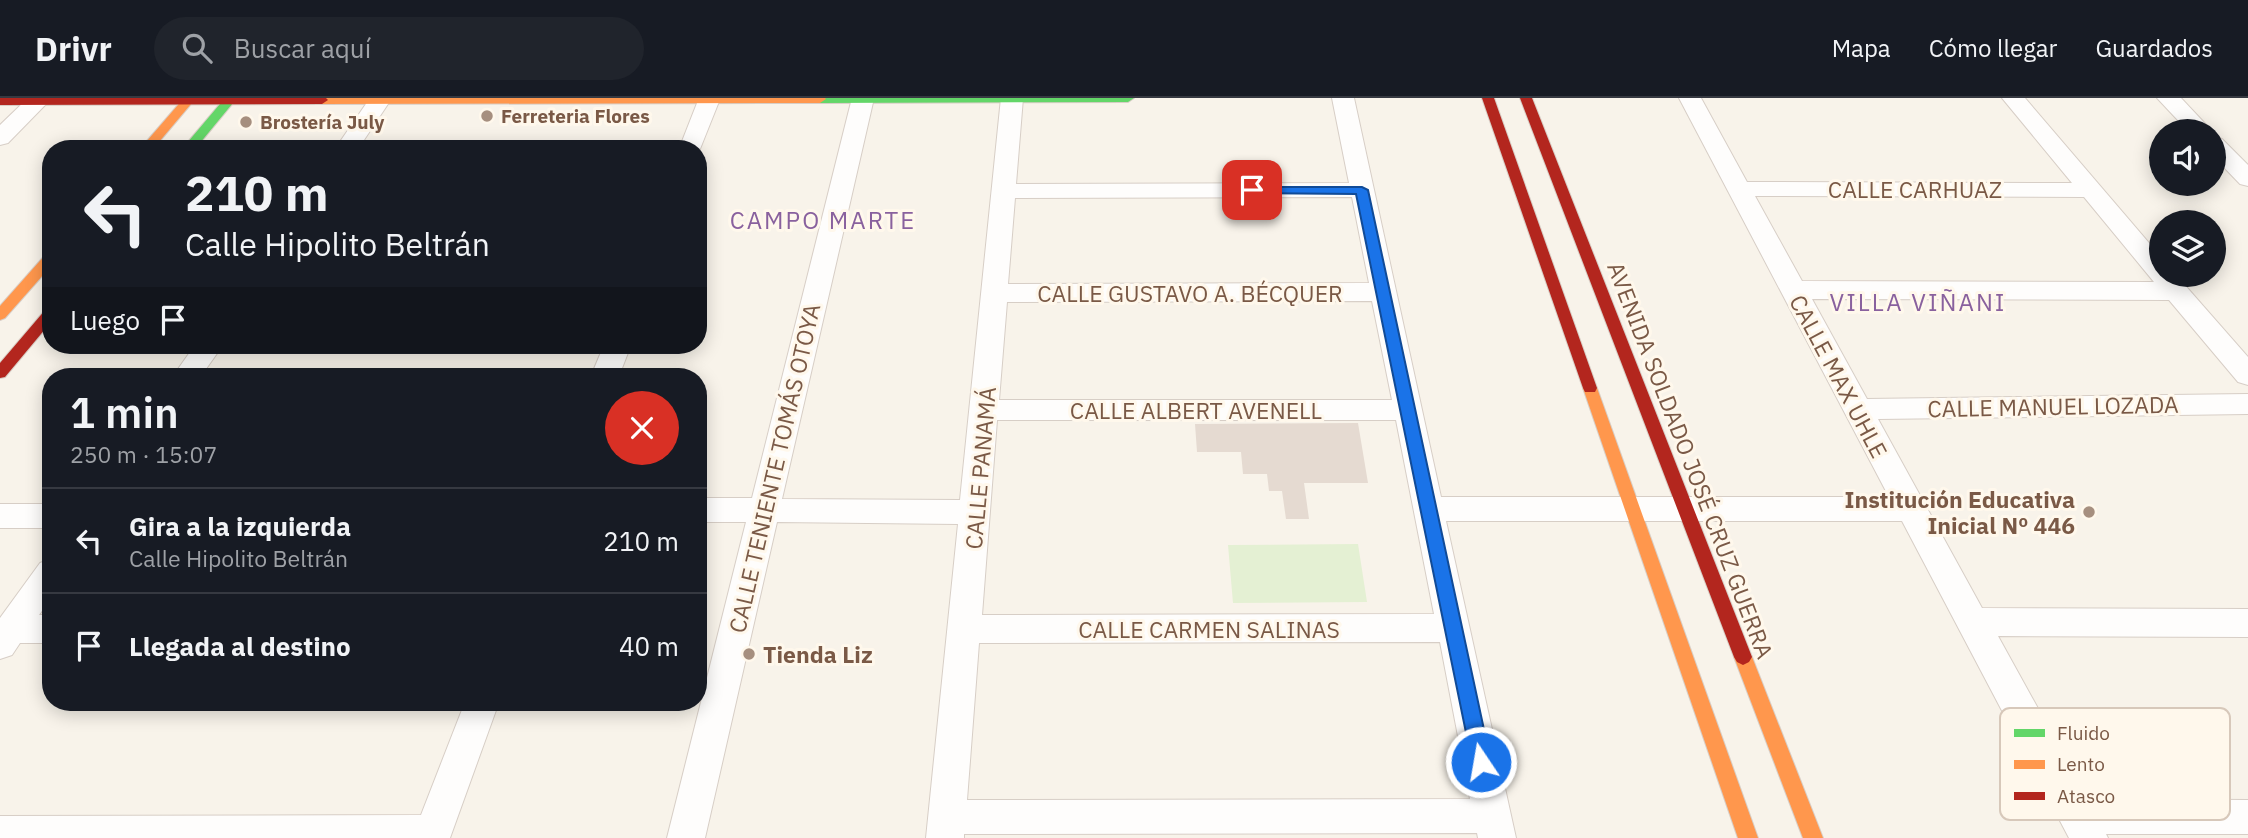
<!DOCTYPE html>
<html lang="es">
<meta charset="utf-8">
<style>
:root{--surface:#171b24;--page:#20242c;--text:#f1f3f6;--muted:#9ea1a6;--line:#363941}
body{margin:0;font-family:"IBM Plex Sans",sans-serif;background:var(--page);color:var(--text);height:100vh;display:flex;flex-direction:column;font-size:26px;white-space:nowrap}
*{box-sizing:border-box;margin:0}
p{font-size:23px;color:var(--muted)}
.icon{flex:none;width:38px;height:38px;fill:none;stroke:currentColor;stroke-width:2;stroke-linecap:round;stroke-linejoin:round}
.map{position:relative;flex:1;overflow:hidden}
.drawer{position:absolute;left:42px;top:270px;width:665px;height:343px;display:flex;flex-direction:column;background:var(--surface);border-radius:28px;box-shadow:0 4px 18px #0003}
.drawer>*{flex:none}
.top-card{position:absolute;left:42px;top:42px;width:665px;height:214px;border-radius:28px;box-shadow:0 4px 18px #0003;background:#171b24;color:var(--text);overflow:hidden}
.fabs{position:absolute;left:2149px;top:21px;display:grid;gap:14px}
.fabs a{display:grid;place-items:center;width:77px;height:77px;border-radius:50%;background:var(--surface);box-shadow:0 4px 18px #0003;font-size:35px}
.pin{position:absolute;display:grid;place-items:center;width:60px;height:60px;color:#fff;margin:-30px;border-radius:14px;box-shadow:0 4px 10px #0006}
.me{position:absolute;width:77px;margin:-38px;rotate:348deg;stroke-linejoin:round;filter:drop-shadow(0 0 5px #0008)}
.turn{display:flex;align-items:center;gap:24px;height:147px;padding:0 28px;font-size:32px}
.turn .icon{width:91px;height:91px;stroke-width:2.5}
.turn b{display:block;font-size:49px;line-height:60px}
.then{display:flex;align-items:center;height:66px;padding:0 28px;background:#0003;gap:14px;font-size:26px}
.round{display:grid;place-items:center;flex:none;width:74px;height:74px;border-radius:37px;background:var(--page)}
.headline{display:flex;align-items:center;justify-content:space-between;height:119px;padding:0 28px}
h1{font-size:42px;font-weight:600;line-height:52px}
ul{padding:0;list-style:none}
li{display:flex;align-items:center;gap:21px;height:105px;padding:0 28px;border-top:2px solid var(--line)}
li div{flex:1}
li b{display:block;font-size:26px}
li em{font-style:normal}
header{display:flex;align-items:center;gap:42px;box-sizing:border-box;height:98px;padding:0 35px;background:var(--surface);border-bottom:2px solid var(--line)}
header strong{font-size:33px}
nav{display:flex;gap:38px;margin-inline-start:auto;font-size:24px}
.search{width:490px;height:63px;background:var(--page);display:flex;align-items:center;gap:18px;box-sizing:border-box;padding:0 24px;border-radius:38px;color:var(--muted);font-size:26px}
.map>svg:first-child{display:block}
.green{fill:#e4f0d3}
.building{fill:#e5dad1}
.lines{fill:none;stroke-linecap:round;stroke-linejoin:round}
.street-casing{stroke:#d7cec6;stroke-width:2}
.fast-casing{stroke:#d8cec6;stroke-width:2}
.slow-casing{stroke:#d8cec6;stroke-width:2}
.jam-casing{stroke:#d8cec6;stroke-width:2}
.street{fill:#fefdfc;fill-rule:evenodd}
.fast{fill:#63d668;fill-rule:evenodd}
.slow{fill:#ff974d;fill-rule:evenodd}
.jam{fill:#b3261e;fill-rule:evenodd}
.route{fill:#1a73e8;stroke:#114b97;stroke-width:2}
.poi-dot{fill:#a68f7f;stroke:#fff8ec;stroke-width:2.5}
.labels{text-anchor:middle;dominant-baseline:central;stroke-width:6;stroke-linejoin:round;paint-order:stroke}
.far-poi-label{font-size:19px;font-weight:bold;fill:#7a5946;stroke:#fff8ec;text-anchor:start}
.street-label{font-size:23px;fill:#7a5946;stroke:#fff8ec}
.poi-label{font-size:23px;font-weight:bold;fill:#7a5946;stroke:#fff8ec;text-anchor:end}
.neighbourhood-label{font-size:24px;letter-spacing:2px;fill:#89619e;stroke:#fff8ec}
.key{fill:#fff8ec;stroke:#d7c8ba;stroke-width:2}
.key-label{font-size:19px;fill:#7a5946}
</style>
<header>
<strong>Drivr</strong>
<div class="search"><svg class="icon" aria-label="search" viewBox="0 0 24 24"><circle cx="10" cy="10" r="6"/><path d="M15 15l6 6"/></svg>Buscar aquí</div>
<nav><a>Mapa</a><a>Cómo llegar</a><a>Guardados</a></nav>
</header>
<div class="map">
<svg width="2248" height="740" viewBox="0 0 2248 740">
<rect width="100%" height="100%" fill="#f8f3ea"/>
<path class="green" d="M1358 446 1367 504 1233 505 1228 447Z"/>
<path class="building" d="M1358 325 1368 385H1304L1309 421H1286L1282 393H1269L1267 376H1243L1241 354H1197L1195 326Z"/>
<g class="lines">
<defs>
<path id="street" d="M28 0H52L8 45 0 47V27Z
M370 0H392L358 51H335Z
M699 0 720 1 698 56V51H679Z
M852 0H874L782 401 960 402 1001 0H1023L1016 86 1349 85 1332 0H1354L1441 399H1889L1679 0H1701L1747 84 2072 85 2002 0H2025L2161 159V177H2176L2248 259V287L2238 284 2169 202 1812 201 1867 301 2248 296V316L1878 321 1982 510 2248 511V539L1998 538 2088 701 2248 702V736H2106L2108 740H2069L1902 423H1446L1516 740H1478L1477 735 964 736V740H926L958 426 777 424 705 740H667L746 424H698V400H752ZM1755 98 2084 99 2154 184 1802 183ZM1352 99 1369 185 1008 186 1015 100ZM1372 203 1392 302H999L1007 204ZM997 322H1396L1434 516 982 517ZM1440 544 1470 701 967 702 979 545Z
M2157 0H2181L2212 33H2188Z
M2214 39 2222 41 2248 67V88L2240 86 2214 59Z
M195 247H223L201 278H173Z
M604 247H631L619 278H591Z
M0 406H51V430H0Z
M51 461V500L39 517H51V545H20L12 557 0 561V520L40 465Z
M465 604H499L450 740H0V718L421 717Z"/>
<path id="fast" d="M225 0H237L195 51H182Z
M815 0H1134L1128 4 820 5Z"/>
<path id="slow" d="M184 0H196L153 51H140Z
M318 0H825L826 1 820 5 322 6 318 4Z
M51 155V168L5 220 0 222V208L46 156Z
M1590 285 1597 290 1758 740H1738L1583 290Z
M1743 551 1749 554 1752 559 1823 740H1803L1734 559 1737 554Z"/>
<path id="jam" d="M0 0H326L328 2 322 6 0 7Z
M1482 0H1494L1597 290 1595 294H1585L1583 290Z
M1520 0H1532L1752 559 1749 564 1743 567 1737 564 1734 559Z
M51 209V224L5 279 0 280V265L46 211Z"/>
</defs>
<use href="#street" class="street-casing"/>
<use href="#fast" class="fast-casing"/>
<use href="#slow" class="slow-casing"/>
<use href="#jam" class="jam-casing"/>
<use href="#street" class="street"/>
<use href="#fast" class="fast"/>
<use href="#slow" class="slow"/>
<use href="#jam" class="jam"/>
</g>
<path class="route" d="M1252 89H1362L1368 92 1491 664 1488 670 1481 673 1474 670 1472 664 1356 96 1248 95 1246 92Z"/>
<g class="poi-dot">
<circle cx="487" cy="18" r="7"/>
<circle cx="246" cy="24" r="7"/>
<circle cx="2089" cy="414" r="7"/>
<circle cx="749" cy="556" r="7"/>
</g>
<g class="labels">
<g class="far-poi-label">
<text x="501" y="18">Ferreteria Flores</text>
<text x="260" y="24">Brostería July</text>
</g>
<g class="street-label">
<text x="1915" y="91">CALLE CARHUAZ</text>
<text x="1190" y="195">CALLE GUSTAVO A. BÉCQUER</text>
<text transform="translate(1839 278) rotate(62)">CALLE MAX UHLE</text>
<text transform="translate(2053 308) rotate(-1)">CALLE MANUEL LOZADA</text>
<text x="1196" y="312">CALLE ALBERT AVENELL</text>
<text transform="translate(1691 362) rotate(69)">AVENIDA SOLDADO JOSÉ CRUZ GUERRA</text>
<text transform="translate(774 370) rotate(-77)">CALLE TENIENTE TOMÁS OTOYA</text>
<text transform="translate(980 370) rotate(-85)">CALLE PANAMÁ</text>
<text x="1209" y="531">CALLE CARMEN SALINAS</text>
</g>
<g class="poi-label">
<text x="2075" y="401">Institución Educativa<tspan x="2075" dy="26">Inicial Nº 446</tspan></text>
<text x="763" y="556" text-anchor="start">Tienda Liz</text>
</g>
<g class="neighbourhood-label">
<text x="823" y="122">CAMPO MARTE</text>
<text x="1918" y="204">VILLA VIÑANI</text>
</g>
</g>
<rect x="2000" y="610" width="230" height="112" rx="10" class="key"/>
<rect x="2014" y="631" width="31" height="8" fill="#63d668"/>
<rect x="2014" y="662" width="31" height="9" fill="#ff974d"/>
<rect x="2014" y="694" width="31" height="8" fill="#b3261e"/>
<g class="key-label">
<text x="2057" y="642">Fluido</text>
<text x="2057" y="673">Lento</text>
<text x="2057" y="705">Atasco</text>
</g>
</svg>
<div class="fabs">
<a><svg class="icon" aria-label="sound" viewBox="0 0 24 24"><path d="M4 9h4l5-4v14l-5-4H4zM17 9q2 3 0 6"/></svg></a>
<a><svg class="icon" aria-label="layers" viewBox="0 0 24 24"><path d="M12 4l9 5-9 5-9-5zM3 14l9 5 9-5"/></svg></a>
</div>
<div class="pin" style="left:1252px;top:92px;background:#d93025"><svg class="icon" aria-label="arrive" viewBox="0 0 24 24"><path d="M6 21V4h12l-3 4 3 4H6"/></svg></div>
<svg class="me" style="left:1481px;top:664px" viewBox="-20 -20 40 40"><circle r="17" fill="#1a73e8" stroke="#fff" stroke-width="3"/><path d="M0-11L8 9 0 5-8 9z" fill="#fff"/></svg>
<div class="top-card">
<div class="turn"><svg class="icon" aria-label="left" viewBox="0 0 24 24"><path d="M17 20v-9H6M10 6l-5 5 5 5"/></svg><div><b>210 m</b>Calle Hipolito Beltrán</div></div>
<div class="then">Luego<svg class="icon" aria-label="arrive" viewBox="0 0 24 24"><path d="M6 21V4h12l-3 4 3 4H6"/></svg></div>
</div>
<section class="drawer">
<div class="headline"><div><h1>1 min</h1><p>250 m · 15:07</p></div><a class="round" style="background:#d93025;color:#fff"><svg class="icon" aria-label="close" viewBox="0 0 24 24"><path d="M6 6l12 12M18 6L6 18"/></svg></a></div>
<ul>
<li><svg class="icon" aria-label="left" viewBox="0 0 24 24"><path d="M17 20v-9H6M10 6l-5 5 5 5"/></svg><div><b>Gira a la izquierda</b><p>Calle Hipolito Beltrán</p></div><em>210 m</em></li>
<li><svg class="icon" aria-label="arrive" viewBox="0 0 24 24"><path d="M6 21V4h12l-3 4 3 4H6"/></svg><div><b>Llegada al destino</b></div><em>40 m</em></li>
</ul>
</section>
</div>
